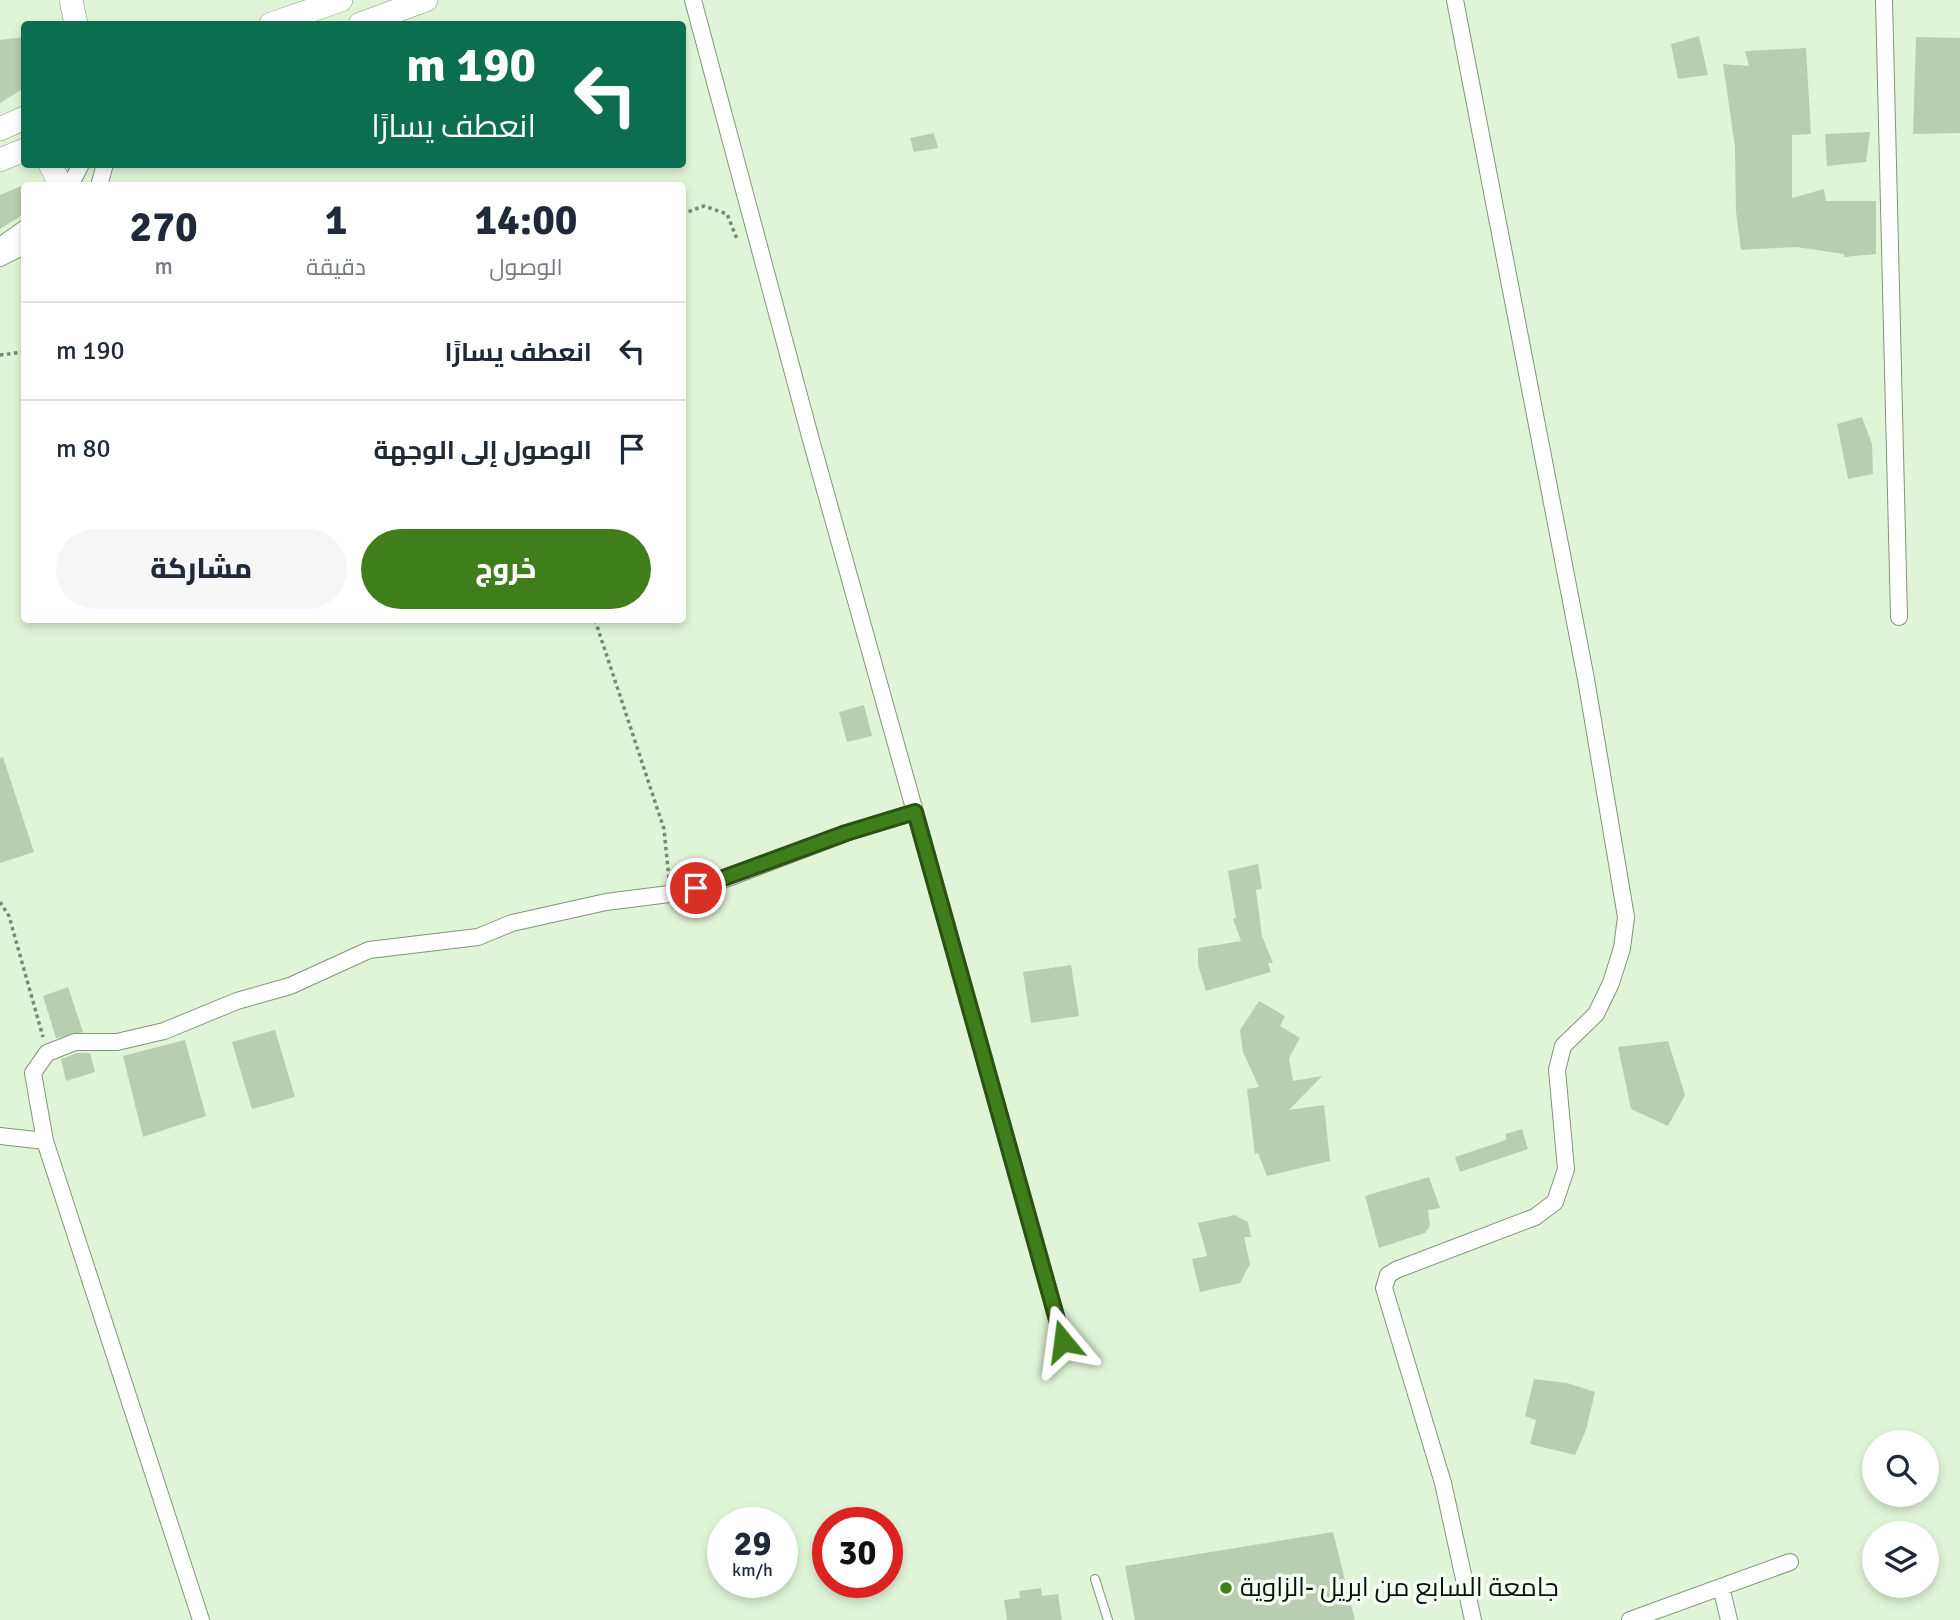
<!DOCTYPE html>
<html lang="ar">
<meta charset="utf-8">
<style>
:root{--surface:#fff;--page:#f6f6f7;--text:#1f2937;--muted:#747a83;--line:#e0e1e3;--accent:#407e1b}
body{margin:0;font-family:Signika,Cairo,sans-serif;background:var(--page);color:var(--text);direction:rtl;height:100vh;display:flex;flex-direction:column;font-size:26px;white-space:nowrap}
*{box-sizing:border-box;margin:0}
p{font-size:23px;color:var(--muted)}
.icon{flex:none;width:38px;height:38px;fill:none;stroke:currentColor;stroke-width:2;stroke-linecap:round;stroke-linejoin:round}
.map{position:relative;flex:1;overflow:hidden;direction:ltr}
.details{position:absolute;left:21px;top:182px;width:665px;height:441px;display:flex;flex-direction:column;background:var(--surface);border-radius:7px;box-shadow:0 4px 10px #0003;direction:rtl}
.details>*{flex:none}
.guide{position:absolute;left:21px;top:21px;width:665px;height:147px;border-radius:7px;box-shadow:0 4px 10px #0003;direction:rtl;background:#0b6e4f;color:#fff;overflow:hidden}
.fabs{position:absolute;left:1862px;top:1430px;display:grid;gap:14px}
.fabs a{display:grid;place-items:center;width:77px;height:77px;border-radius:50%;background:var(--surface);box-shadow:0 4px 10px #0003;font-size:35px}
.speed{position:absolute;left:707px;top:1507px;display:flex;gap:14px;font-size:35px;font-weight:700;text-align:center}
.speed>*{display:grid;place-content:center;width:91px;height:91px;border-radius:50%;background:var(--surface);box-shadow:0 4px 10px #0003;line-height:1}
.speed small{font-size:18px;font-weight:400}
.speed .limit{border:10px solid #d22;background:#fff;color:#111}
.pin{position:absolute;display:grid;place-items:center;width:60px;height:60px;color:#fff;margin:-30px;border:4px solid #fff;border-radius:50%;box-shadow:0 2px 7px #0007}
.me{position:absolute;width:77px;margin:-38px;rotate:344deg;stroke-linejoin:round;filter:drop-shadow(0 0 5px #0008)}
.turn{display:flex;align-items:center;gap:24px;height:147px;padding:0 35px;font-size:32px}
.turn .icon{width:91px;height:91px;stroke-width:2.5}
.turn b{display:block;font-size:49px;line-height:60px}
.eta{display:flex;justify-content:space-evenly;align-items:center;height:119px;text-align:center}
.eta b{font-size:42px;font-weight:800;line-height:49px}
.primary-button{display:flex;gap:14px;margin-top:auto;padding:14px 35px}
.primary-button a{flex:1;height:80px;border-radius:42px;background:var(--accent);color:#fff;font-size:28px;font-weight:800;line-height:80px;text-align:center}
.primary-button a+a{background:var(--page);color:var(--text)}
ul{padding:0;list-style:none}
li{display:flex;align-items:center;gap:21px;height:98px;padding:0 35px;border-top:2px solid var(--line)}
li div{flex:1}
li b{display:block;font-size:26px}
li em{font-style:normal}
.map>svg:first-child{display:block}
.building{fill:#b9ceb1}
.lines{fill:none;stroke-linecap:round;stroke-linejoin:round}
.lane-casing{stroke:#819579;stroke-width:10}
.street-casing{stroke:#819579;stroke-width:18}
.secondary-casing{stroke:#819579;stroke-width:24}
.path{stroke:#798773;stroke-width:3.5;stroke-dasharray:3.5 3.5;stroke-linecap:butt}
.lane{stroke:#fff;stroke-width:8}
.street{stroke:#fff;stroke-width:16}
.secondary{stroke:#fff;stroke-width:23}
.route-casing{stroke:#2a5212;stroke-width:18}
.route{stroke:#407e1b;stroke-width:12}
.poi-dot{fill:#407e1b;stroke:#f5fef2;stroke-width:2.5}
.labels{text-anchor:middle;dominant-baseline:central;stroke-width:7;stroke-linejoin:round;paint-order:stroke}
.poi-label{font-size:26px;fill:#091006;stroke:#f5fef2;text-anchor:start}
</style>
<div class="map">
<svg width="1960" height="1620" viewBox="0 0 1960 1620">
<rect width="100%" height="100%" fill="#e0f5d7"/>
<path class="building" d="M1699 36 1708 75 1678 79 1671 44Z
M24 37V88L0 103V40Z
M1916 37 1960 38V133L1913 134Z
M1806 48 1811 134 1792 135V198L1824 189 1826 201H1876V254L1844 257V254L1796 247 1741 250 1736 212 1735 147 1723 64 1749 66 1745 51Z
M1870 132 1866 162 1827 166 1825 134Z
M934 133 938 148 914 152 910 138Z
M24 185V214L0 229V195Z
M1862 417 1872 444 1873 474 1848 479 1837 424Z
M864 705 872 736 847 742 839 712Z
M3 757 34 852 0 863V758Z
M1258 864 1262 889 1256 890 1262 936 1273 963H1268L1271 972 1206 991 1198 965V948L1241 941 1233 919 1236 918 1228 871Z
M1071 965 1079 1016 1031 1023 1023 972Z
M68 987 83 1032 56 1038 43 996Z
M1259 1001 1285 1016 1280 1026 1300 1038 1289 1058 1293 1081 1322 1076 1289 1110 1324 1105 1330 1161 1267 1176 1258 1153 1255 1154 1247 1089 1259 1087 1243 1052 1240 1030Z
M275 1030 295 1097 252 1109 232 1042Z
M185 1040 206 1116 143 1137 123 1056Z
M1668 1041 1685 1095 1668 1126 1631 1109 1618 1047Z
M77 1053H90L95 1072 66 1081 61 1059Z
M1522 1129 1528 1149 1460 1172 1455 1157 1506 1140V1134Z
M1429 1177 1440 1208 1428 1210 1430 1226 1425 1233 1379 1248 1365 1196Z
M1235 1215 1248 1222 1251 1237H1244L1250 1264 1240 1283 1200 1292 1192 1259 1207 1256 1198 1223Z
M1534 1379 1567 1383 1595 1392 1586 1430 1575 1455 1530 1444 1536 1420 1525 1416Z
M1333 1532 1355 1620H1135L1125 1566Z
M1041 1588 1042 1596 1058 1594 1062 1620H1007L1004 1600 1020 1598 1019 1591Z"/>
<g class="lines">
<defs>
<path id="lane" d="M1095 1579 1108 1620"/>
<path id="street" d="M693 0 811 440 1063 1341
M1455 0 1586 679 1626 917 1622 948 1611 983 1596 1014 1563 1046 1557 1070 1566 1169 1555 1202 1535 1217 1396 1270 1388 1275 1384 1288 1443 1483 1473 1620
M1884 0 1899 617
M70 186 81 164
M99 186 105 164
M0 246 24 229
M0 258 24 246
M0 1136 45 1141 201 1620
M45 1141 33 1073 47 1053 75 1042H117L164 1031 237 1001 290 986 369 950 478 937 512 923 606 902 677 893 715 883 846 833 915 812
M1721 1587 1729 1620
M1630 1620 1790 1562"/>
<path id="secondary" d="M71 0 76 24
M271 24 341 0
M360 24 426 0
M0 129 24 118
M0 160 24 150
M50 164 61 186"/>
</defs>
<use href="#lane" class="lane-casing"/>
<use href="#street" class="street-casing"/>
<use href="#secondary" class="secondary-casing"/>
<path class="path" d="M682 214 704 206 727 214 737 239
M0 355 24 352
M595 620 664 829 669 879
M0 902 9 916 43 1037"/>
<use href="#lane" class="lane"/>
<use href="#street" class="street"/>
<use href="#secondary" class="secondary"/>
</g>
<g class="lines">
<defs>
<path id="route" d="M696 888 846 833 915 812 1063 1341"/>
</defs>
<use href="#route" class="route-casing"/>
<use href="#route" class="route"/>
</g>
<circle class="poi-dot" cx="1226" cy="1588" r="7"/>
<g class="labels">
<g class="poi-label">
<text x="1240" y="1588">جامعة السابع من ابريل -الزاوية</text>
</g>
</g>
</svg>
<div class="fabs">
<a><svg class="icon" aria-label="search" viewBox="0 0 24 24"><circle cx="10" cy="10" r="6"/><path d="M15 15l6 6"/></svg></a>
<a><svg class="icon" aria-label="layers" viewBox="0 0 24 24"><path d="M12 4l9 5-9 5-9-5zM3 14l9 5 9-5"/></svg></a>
</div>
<div class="speed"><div>29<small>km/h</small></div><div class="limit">30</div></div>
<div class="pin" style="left:696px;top:888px;background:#d93025"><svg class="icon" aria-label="arrive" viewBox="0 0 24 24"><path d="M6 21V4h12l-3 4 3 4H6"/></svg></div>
<svg class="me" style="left:1063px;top:1341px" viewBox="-20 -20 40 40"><path d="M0-17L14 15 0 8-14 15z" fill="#407e1b" stroke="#fff" stroke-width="4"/></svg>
<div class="guide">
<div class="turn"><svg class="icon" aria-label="left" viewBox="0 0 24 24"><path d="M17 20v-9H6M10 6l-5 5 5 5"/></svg><div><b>190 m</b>انعطف يسارًا</div></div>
</div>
<section class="details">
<div class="eta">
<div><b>14:00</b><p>الوصول</p></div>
<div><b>1</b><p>دقيقة</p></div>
<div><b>270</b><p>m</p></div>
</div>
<ul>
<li><svg class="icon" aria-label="left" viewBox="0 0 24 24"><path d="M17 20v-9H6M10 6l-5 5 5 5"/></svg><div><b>انعطف يسارًا</b></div><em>190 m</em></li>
<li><svg class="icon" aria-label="arrive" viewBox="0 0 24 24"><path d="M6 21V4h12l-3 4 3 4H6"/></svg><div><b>الوصول إلى الوجهة</b></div><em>80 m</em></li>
</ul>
<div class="primary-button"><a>خروج</a><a>مشاركة</a></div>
</section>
</div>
